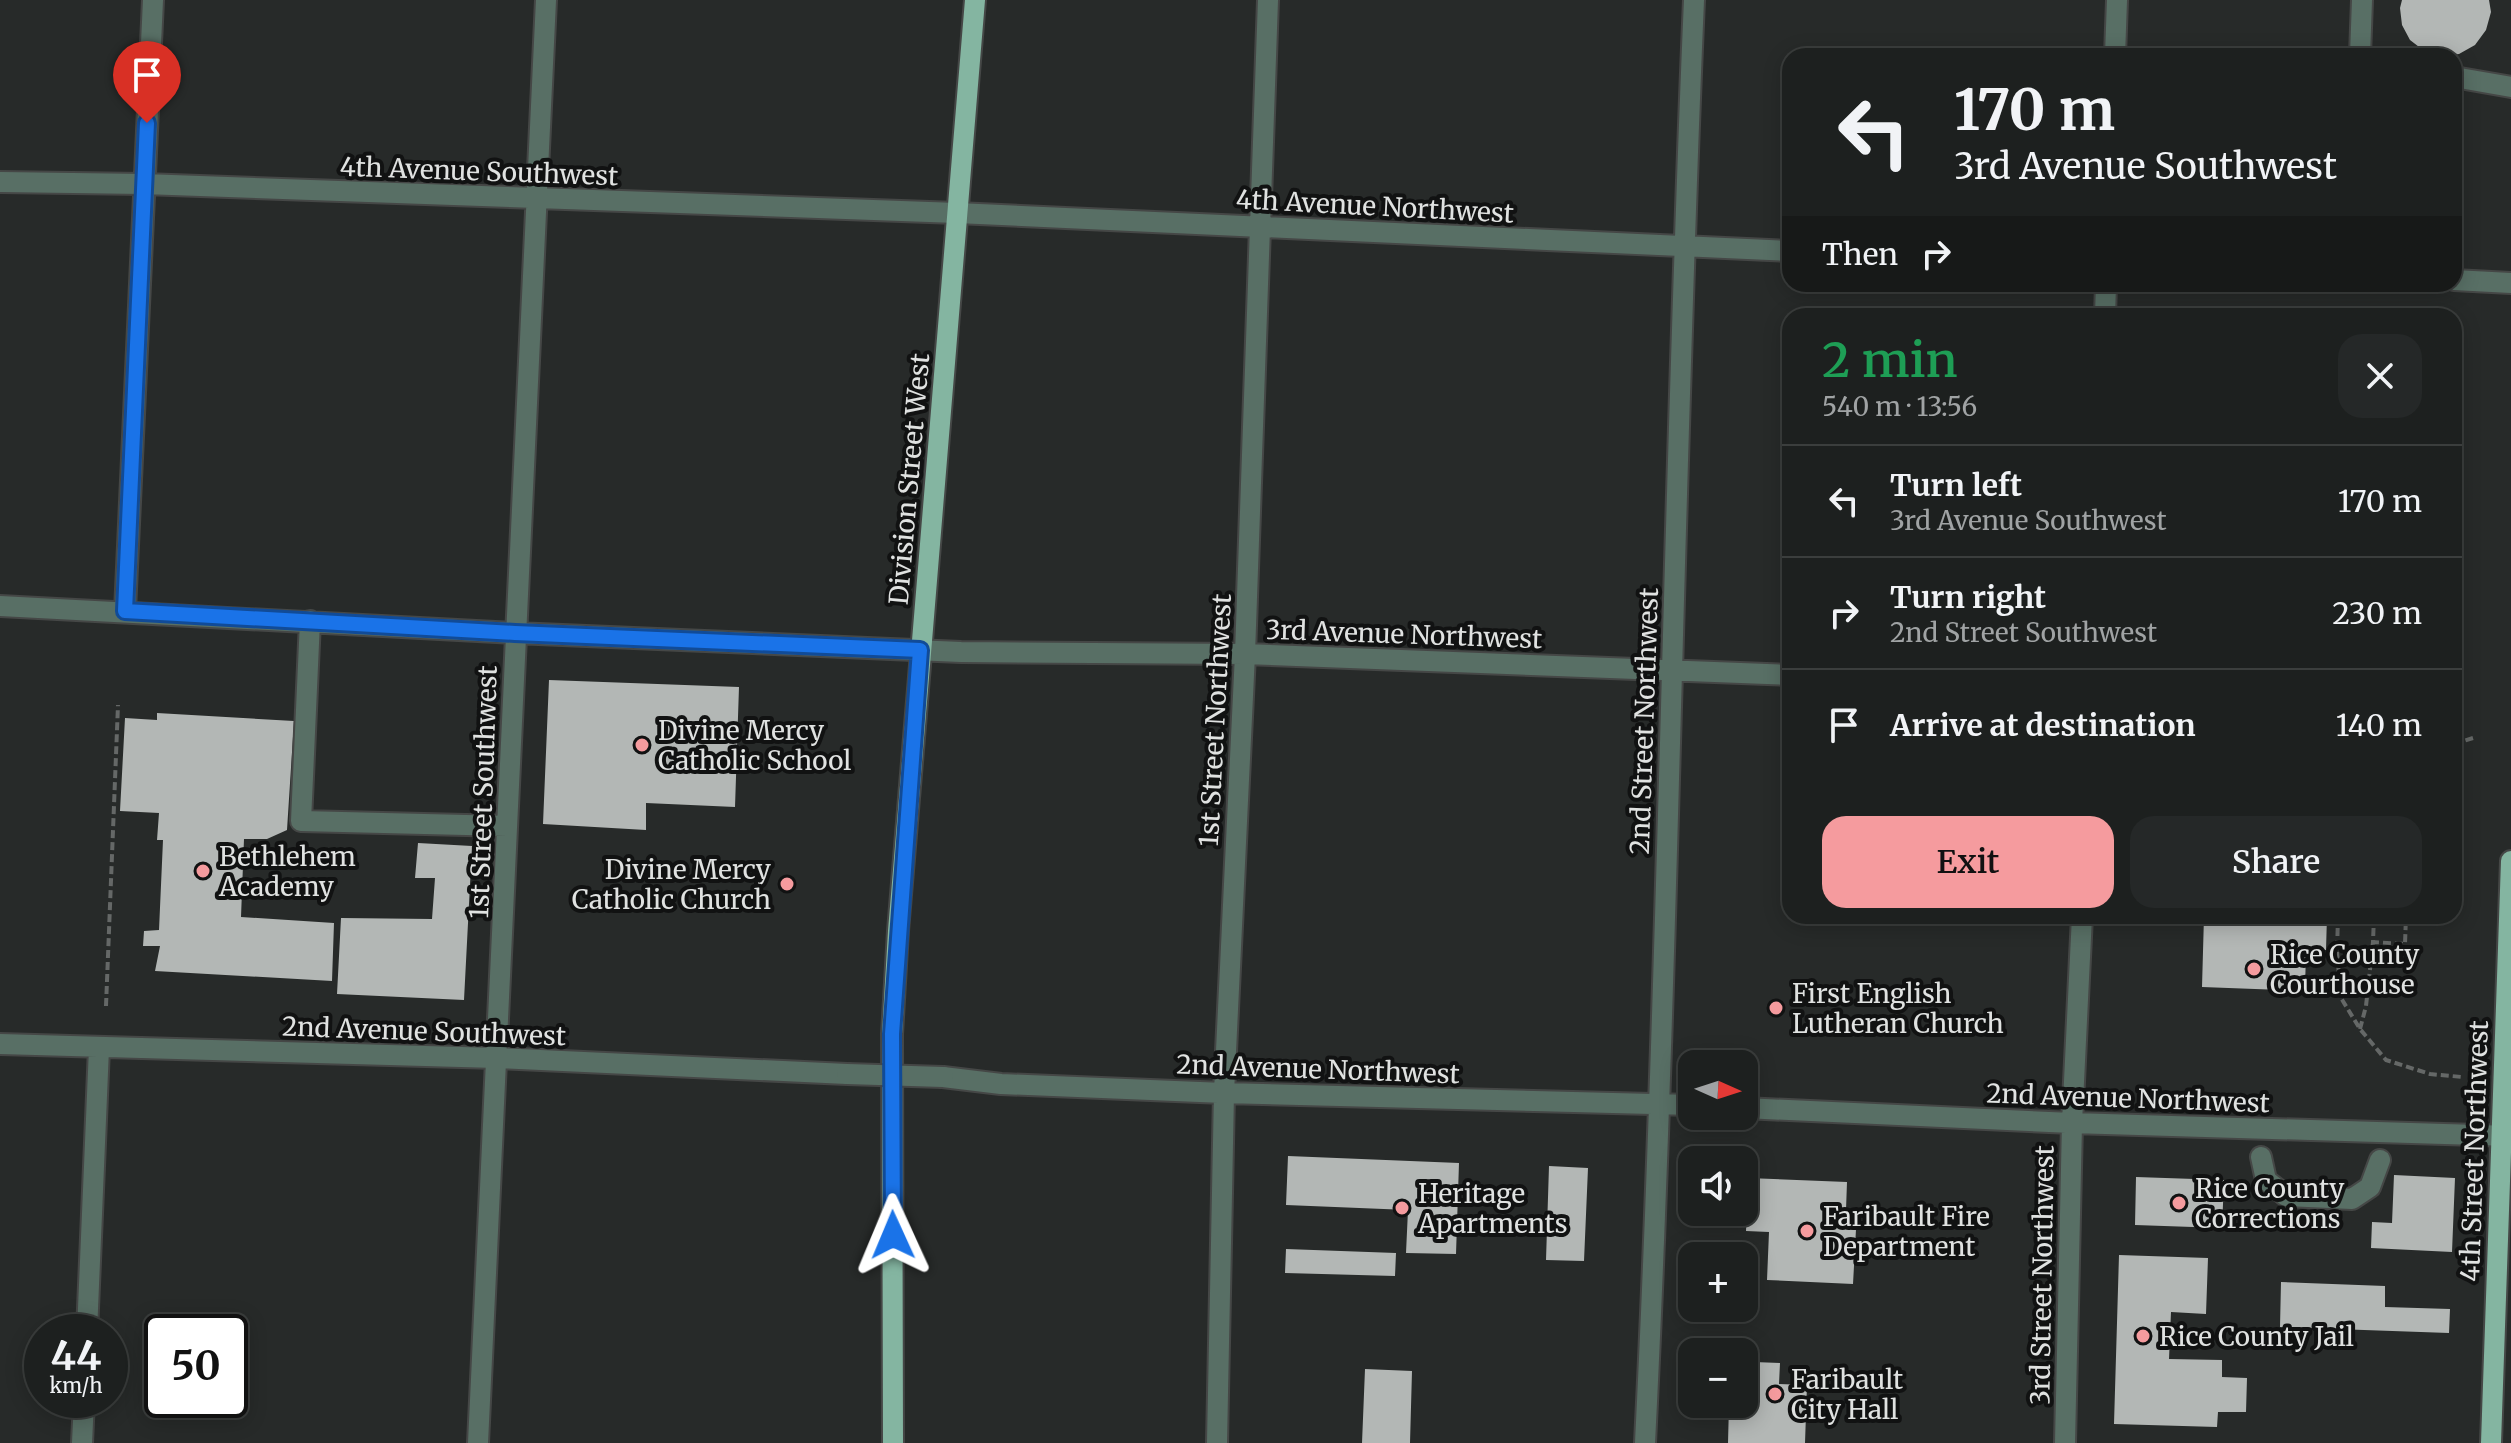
<!DOCTYPE html>
<meta charset="utf-8">
<style>
:root{--surface:#1d201f;--page:#252828;--text:#f1f3f6;--muted:#a0a3a4;--line:#3b3e3d;--accent:#f59b9e}
body{margin:0;font-family:Merriweather,serif;background:var(--page);color:var(--text);height:100vh;display:flex;flex-direction:column;font-size:30px;white-space:nowrap}
*{box-sizing:border-box;margin:0}
p{font-size:26px;color:var(--muted)}
.icon{flex:none;width:44px;height:44px;fill:none;stroke:currentColor;stroke-width:2;stroke-linecap:round;stroke-linejoin:round}
.map{position:relative;flex:1;overflow:hidden}
.side{position:absolute;left:1782px;top:308px;width:680px;height:616px;display:flex;flex-direction:column;background:var(--surface);border-radius:24px;box-shadow:0 4px 20px #0003,0 0 0 2px var(--line)}
.side>*{flex:none}
.hud{position:absolute;left:1782px;top:48px;width:680px;height:244px;border-radius:24px;box-shadow:0 4px 20px #0003,0 0 0 2px var(--line);background:#1d201f;color:var(--text);overflow:hidden}
.needle{width:52px;rotate:93deg}
.buttons{position:absolute;left:1678px;top:1050px;display:grid;gap:16px}
.buttons a{display:grid;place-items:center;width:80px;height:80px;border-radius:16px;background:var(--surface);box-shadow:0 4px 20px #0003,0 0 0 2px var(--line);font-size:40px}
.speed{position:absolute;left:24px;top:1314px;display:flex;gap:16px;font-size:40px;font-weight:700;text-align:center}
.speed>*{display:grid;place-content:center;width:104px;height:104px;border-radius:50%;background:var(--surface);box-shadow:0 4px 20px #0003,0 0 0 2px var(--line);line-height:1}
.speed small{font-size:20px;font-weight:400}
.speed .limit{border:4px solid #111;border-radius:12px;background:#fff;color:#111}
.pin{position:absolute;display:grid;place-items:center;width:68px;height:68px;color:#fff;margin:-82px -34px;border-radius:50% 50% 50% 0;rotate:-45deg;box-shadow:0 0 8px #0007}
.pin .icon{rotate:45deg}
.me{position:absolute;width:88px;margin:-44px;rotate:359deg;stroke-linejoin:round;filter:drop-shadow(0 0 6px #0008)}
.turn{display:flex;align-items:center;gap:28px;height:168px;padding:0 40px;font-size:36px}
.turn .icon{width:104px;height:104px;stroke-width:2.5}
.turn b{display:block;font-size:56px;line-height:68px}
.then{display:flex;align-items:center;height:76px;padding:0 40px;background:#0003;gap:16px;font-size:30px}
.round{display:grid;place-items:center;flex:none;width:84px;height:84px;border-radius:24px;background:var(--page)}
.headline{display:flex;align-items:center;justify-content:space-between;height:136px;padding:0 40px}
h1{font-size:48px;font-weight:600;line-height:60px;color:#1e9e55}
.primary-button{display:flex;gap:16px;margin-top:auto;padding:16px 40px}
.primary-button a{flex:1;height:92px;border-radius:24px;background:var(--accent);color:#111;font-size:32px;font-weight:600;line-height:92px;text-align:center}
.primary-button a+a{background:var(--page);color:var(--text)}
ul{padding:0;list-style:none}
li{display:flex;align-items:center;gap:24px;height:112px;padding:0 40px;border-top:2px solid var(--line)}
li div{flex:1}
li b{display:block;font-size:30px}
li em{font-style:normal}
.map>svg:first-child{display:block}
.building{fill:#b3b7b5}
.lines{fill:none;stroke-linecap:round;stroke-linejoin:round}
.minor-casing{stroke:#454746;stroke-width:24}
.major-casing{stroke:#454746;stroke-width:24}
.path{stroke:#656867;stroke-width:4;stroke-dasharray:8 4;stroke-linecap:butt}
.minor{stroke:#586f65;stroke-width:20}
.major{stroke:#84b5a1;stroke-width:20}
.minor-bridge-casing{stroke:#454746;stroke-width:24;stroke-linecap:butt}
.minor-bridge{stroke:#586f65;stroke-width:20}
.route-casing{stroke:#114b97;stroke-width:20}
.route{stroke:#1a73e8;stroke-width:14}
.poi-dot{fill:#f59b9e;stroke:#111212;stroke-width:3}
.labels{text-anchor:middle;dominant-baseline:central;stroke-width:8;stroke-linejoin:round;paint-order:stroke}
.street-label{font-size:26px;fill:#e0e2e1;stroke:#111212}
.poi-label{font-size:26px;fill:#e0e2e1;stroke:#111212;text-anchor:start}
</style>
<div class="map">
<svg width="2511" height="1443" viewBox="0 0 2511 1443">
<rect width="100%" height="100%" fill="#272a29"/>
<path class="building" d="M2402 0H2489L2491 12 2486 30 2475 45 2459 54 2441 56 2423 50 2410 40 2402 25 2400 8Z
M1845 312 1883 313V316H1845Z
M549 680 739 687 735 807 646 803V830L543 824Z
M157 713 294 721 287 830 267 839H244L241 917 334 923 332 981 155 971 160 946H143L144 931 159 930 163 840H157L159 813 120 811 125 718 157 720Z
M418 843 472 846 464 1000 337 994 341 918 432 919 435 878H415Z
M2204 916H2327L2326 950 2306 949 2305 991 2202 987Z
M1288 1156 1459 1163 1456 1254 1406 1253 1408 1210 1286 1205Z
M1549 1166 1588 1168 1584 1261 1546 1260Z
M2394 1175 2455 1178 2452 1252 2371 1248 2372 1222 2392 1223Z
M2136 1177 2224 1180 2222 1228 2135 1225Z
M1748 1178 1847 1182 1846 1210 1857 1211 1853 1284 1767 1280 1769 1232 1746 1231Z
M1286 1249 1396 1253 1395 1276 1285 1273Z
M2119 1255 2208 1258 2206 1314 2171 1312 2169 1359 2222 1360V1377L2247 1378 2246 1412H2218L2217 1427 2114 1424Z
M2281 1282 2385 1286V1307L2450 1309 2449 1333 2280 1327Z
M1754 1362 1780 1363 1779 1384 1807 1385 1805 1443H1728L1729 1404H1744V1382L1754 1383Z
M1365 1369 1412 1371 1410 1443H1362Z"/>
<g class="lines">
<defs>
<path id="minor" d="M2115 56 2117 0
M2360 56 2362 0
M2454 77 2511 87
M0 182 144 184 957 213 1790 251
M2454 280 2511 283
M2105 316 2106 284
M0 606 515 633 961 652 1245 654 1790 675
M125 611 153 0
M310 621 301 821 507 826
M0 1044 497 1058 847 1074
M943 1077 1001 1084 1224 1093 1692 1105
M1744 1108 2072 1123 2511 1136
M2261 1157 2266 1180 2286 1196 2352 1199 2370 1187 2380 1160
M87 1332 99 1048
M82 1443 84 1400
M478 1443 546 0
M1217 1443 1224 1093 1245 654 1268 0
M1645 1443C1669 962 1673 481 1694 0
M2065 1443 2072 1123 2082 916"/>
<path id="major" d="M893 1443 892 1034 898 931 975 0
M2491 1443 2511 861"/>
</defs>
<use href="#minor" class="minor-casing"/>
<use href="#major" class="major-casing"/>
<path class="path" d="M2454 744 2473 738
M2338 916 2337 952 2341 998 2360 1029 2386 1060 2430 1074 2462 1077
M2374 916 2373 942 2405 944 2406 916
M106 1006 118 705
M2360 1029 2366 1006 2373 942"/>
<use href="#minor" class="minor"/>
<use href="#major" class="major"/>
<defs>
<path id="minor-bridge" d="M847 1074 943 1077"/>
</defs>
<use href="#minor-bridge" class="minor-bridge-casing"/>
<use href="#minor-bridge" class="minor-bridge"/>
</g>
<g class="lines">
<defs>
<path id="route" d="M147 123 125 611 515 633 920 650 892 1034 893 1235"/>
</defs>
<use href="#route" class="route-casing"/>
<use href="#route" class="route"/>
</g>
<g class="poi-dot">
<circle cx="642" cy="745" r="8"/>
<circle cx="203" cy="871" r="8"/>
<circle cx="787" cy="884" r="8"/>
<circle cx="2254" cy="969" r="8"/>
<circle cx="1776" cy="1008" r="8"/>
<circle cx="2179" cy="1203" r="8"/>
<circle cx="1402" cy="1208" r="8"/>
<circle cx="1807" cy="1231" r="8"/>
<circle cx="2143" cy="1336" r="8"/>
<circle cx="1775" cy="1394" r="8"/>
</g>
<g class="labels">
<g class="street-label">
<text transform="translate(479 171) rotate(2)">4th Avenue Southwest</text>
<text transform="translate(1375 206) rotate(3)">4th Avenue Northwest</text>
<text transform="translate(909 479) rotate(-85)">Division Street West</text>
<text transform="translate(1404 634) rotate(2)">3rd Avenue Northwest</text>
<text transform="translate(1215 720) rotate(-87)">1st Street Northwest</text>
<text transform="translate(1644 721) rotate(-88)">2nd Street Northwest</text>
<text transform="translate(483 792) rotate(-88)">1st Street Southwest</text>
<text transform="translate(424 1031) rotate(2)">2nd Avenue Southwest</text>
<text transform="translate(1318 1069) rotate(2)">2nd Avenue Northwest</text>
<text transform="translate(2128 1098) rotate(2)">2nd Avenue Northwest</text>
<text transform="translate(2474 1151) rotate(-88)">4th Street Northwest</text>
<text transform="translate(2042 1275) rotate(-89)">3rd Street Northwest</text>
</g>
<g class="poi-label">
<text x="658" y="730">Divine Mercy<tspan x="658" dy="30">Catholic School</tspan></text>
<text x="219" y="856">Bethlehem<tspan x="219" dy="30">Academy</tspan></text>
<text x="771" y="869" text-anchor="end">Divine Mercy<tspan x="771" dy="30">Catholic Church</tspan></text>
<text x="2270" y="954">Rice County<tspan x="2270" dy="30">Courthouse</tspan></text>
<text x="1792" y="993">First English<tspan x="1792" dy="30">Lutheran Church</tspan></text>
<text x="2195" y="1188">Rice County<tspan x="2195" dy="30">Corrections</tspan></text>
<text x="1418" y="1193">Heritage<tspan x="1418" dy="30">Apartments</tspan></text>
<text x="1823" y="1216">Faribault Fire<tspan x="1823" dy="30">Department</tspan></text>
<text x="2159" y="1336">Rice County Jail</text>
<text x="1791" y="1379">Faribault<tspan x="1791" dy="30">City Hall</tspan></text>
</g>
</g>
</svg>
<div class="buttons">
<a><svg class="needle" viewBox="-14 -14 28 28"><path d="M0-13l5 13h-10z" fill="#e53935"/><path d="M0 13l5-13h-10z" fill="#a0a3a4"/></svg></a>
<a><svg class="icon" aria-label="sound" viewBox="0 0 24 24"><path d="M4 9h4l5-4v14l-5-4H4zM17 9q2 3 0 6"/></svg></a>
<a>+</a>
<a>−</a>
</div>
<div class="speed"><div>44<small>km/h</small></div><div class="limit">50</div></div>
<div class="pin" style="left:147px;top:123px;background:#d93025"><svg class="icon" aria-label="arrive" viewBox="0 0 24 24"><path d="M6 21V4h12l-3 4 3 4H6"/></svg></div>
<svg class="me" style="left:893px;top:1235px" viewBox="-20 -20 40 40"><path d="M0-17L14 15 0 8-14 15z" fill="#1a73e8" stroke="#fff" stroke-width="4"/></svg>
<div class="hud">
<div class="turn"><svg class="icon" aria-label="left" viewBox="0 0 24 24"><path d="M17 20v-9H6M10 6l-5 5 5 5"/></svg><div><b>170 m</b>3rd Avenue Southwest</div></div>
<div class="then">Then<svg class="icon" aria-label="right" viewBox="0 0 24 24"><path d="M7 20v-9h11M14 6l5 5-5 5"/></svg></div>
</div>
<section class="side">
<div class="headline"><div><h1>2 min</h1><p>540 m · 13:56</p></div><a class="round"><svg class="icon" aria-label="close" viewBox="0 0 24 24"><path d="M6 6l12 12M18 6L6 18"/></svg></a></div>
<ul>
<li><svg class="icon" aria-label="left" viewBox="0 0 24 24"><path d="M17 20v-9H6M10 6l-5 5 5 5"/></svg><div><b>Turn left</b><p>3rd Avenue Southwest</p></div><em>170 m</em></li>
<li><svg class="icon" aria-label="right" viewBox="0 0 24 24"><path d="M7 20v-9h11M14 6l5 5-5 5"/></svg><div><b>Turn right</b><p>2nd Street Southwest</p></div><em>230 m</em></li>
<li><svg class="icon" aria-label="arrive" viewBox="0 0 24 24"><path d="M6 21V4h12l-3 4 3 4H6"/></svg><div><b>Arrive at destination</b></div><em>140 m</em></li>
</ul>
<div class="primary-button"><a>Exit</a><a>Share</a></div>
</section>
</div>
